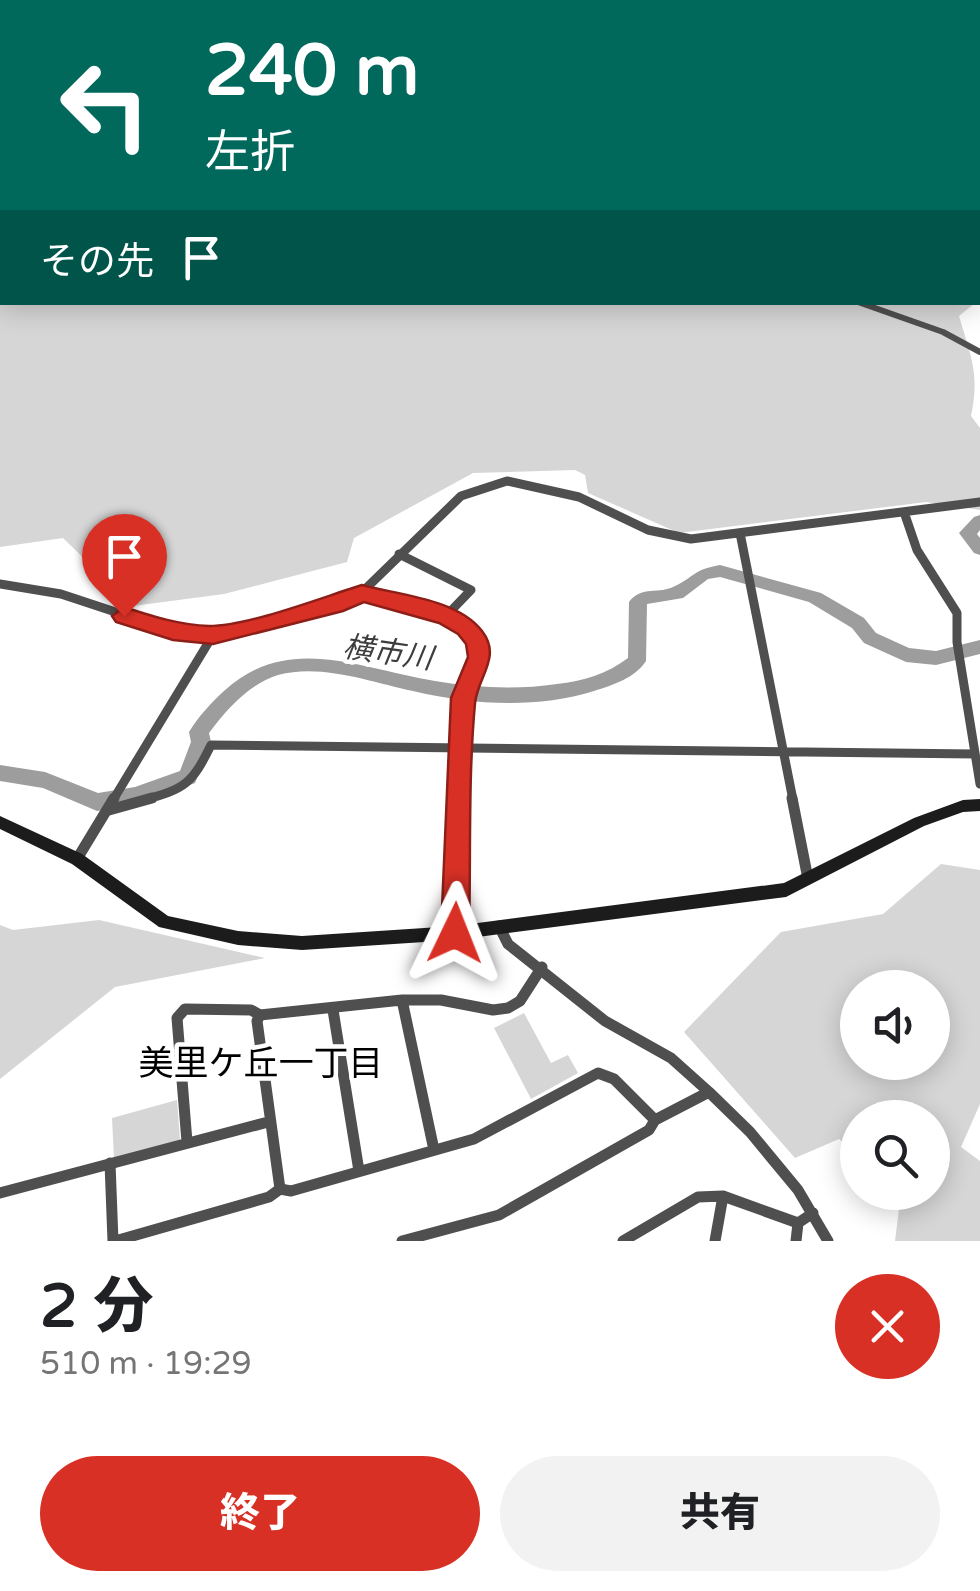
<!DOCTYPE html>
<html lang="ja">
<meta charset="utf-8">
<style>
:root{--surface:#fff;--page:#f2f2f2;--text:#202124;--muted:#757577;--accent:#d93025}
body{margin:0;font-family:"Varela Round","Noto Sans JP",sans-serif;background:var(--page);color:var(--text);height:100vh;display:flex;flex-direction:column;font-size:38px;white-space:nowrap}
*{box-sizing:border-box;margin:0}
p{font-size:32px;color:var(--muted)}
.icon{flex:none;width:55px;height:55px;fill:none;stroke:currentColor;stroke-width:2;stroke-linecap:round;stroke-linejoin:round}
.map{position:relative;height:1241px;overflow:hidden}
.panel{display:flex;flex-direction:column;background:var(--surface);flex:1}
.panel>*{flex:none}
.hud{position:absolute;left:0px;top:0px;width:980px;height:305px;box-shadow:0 5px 25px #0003;background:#00695c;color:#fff;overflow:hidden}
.buttons{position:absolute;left:840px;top:970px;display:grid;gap:20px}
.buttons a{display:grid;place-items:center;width:110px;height:110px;border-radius:50%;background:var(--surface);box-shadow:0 5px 25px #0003;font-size:50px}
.pin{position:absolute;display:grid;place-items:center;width:85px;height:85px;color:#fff;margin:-102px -42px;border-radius:50% 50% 50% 0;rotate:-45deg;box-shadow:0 0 10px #0007}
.pin .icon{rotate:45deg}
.me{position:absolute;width:110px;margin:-55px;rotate:2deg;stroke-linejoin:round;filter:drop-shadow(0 0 8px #0008)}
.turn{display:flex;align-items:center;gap:35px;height:210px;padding:0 40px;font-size:45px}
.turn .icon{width:130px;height:130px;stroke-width:2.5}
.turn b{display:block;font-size:70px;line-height:85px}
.then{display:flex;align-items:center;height:95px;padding:0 40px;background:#0003;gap:20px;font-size:38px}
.round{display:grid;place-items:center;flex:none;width:105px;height:105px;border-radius:52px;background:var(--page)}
.headline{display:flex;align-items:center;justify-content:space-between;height:170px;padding:0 40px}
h1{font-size:60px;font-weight:800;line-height:75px}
.button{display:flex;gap:20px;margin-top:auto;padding:20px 40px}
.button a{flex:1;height:115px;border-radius:60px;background:var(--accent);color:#fff;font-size:40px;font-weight:800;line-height:115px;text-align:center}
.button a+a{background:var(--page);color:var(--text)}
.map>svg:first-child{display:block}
.green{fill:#d6d6d6;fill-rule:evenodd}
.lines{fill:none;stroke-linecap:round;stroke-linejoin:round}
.river{fill:#9d9d9d;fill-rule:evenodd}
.street-far3{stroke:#4f4f4f;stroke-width:5}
.street-far2{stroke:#4f4f4f;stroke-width:6}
.street-far1{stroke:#4f4f4f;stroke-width:9}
.street{stroke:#4f4f4f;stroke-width:11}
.secondary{fill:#1c1c1c;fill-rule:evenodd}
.route{fill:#d93025;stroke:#8d1f18;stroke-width:2.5}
.labels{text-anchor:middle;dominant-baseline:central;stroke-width:9;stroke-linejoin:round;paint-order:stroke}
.water-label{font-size:30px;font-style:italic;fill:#3e3e3e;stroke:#fff}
.near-neighbourhood-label{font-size:35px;fill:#000;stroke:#fff}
</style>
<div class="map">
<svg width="980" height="1241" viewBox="0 0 980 1241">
<rect width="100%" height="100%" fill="#fff"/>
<path class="green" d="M0 19 2 302 975 303 959 316C971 357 980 374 971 416L980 428V510L926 502 679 533 588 493 585 475 575 470 473 473 354 538 347 562 224 594 133 606 63 538 0 547Z
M941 864 980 870V1104L961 1147 980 1161V1241H895L901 1193 932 1192V1118H858L857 1155 839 1139 795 1158 684 1032 781 932 883 914ZM858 988H932V1062H858Z
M99 920 265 958 115 987 0 1079V925L13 930Z
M524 1013 551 1063 568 1055 578 1073 531 1099 494 1028Z
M177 1100 180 1140 114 1159 112 1118Z"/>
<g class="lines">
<path class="river" d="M978 129H980V135H978Z
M980 515V530L977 534 980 538V555L974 553 959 533 974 517Z
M720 565 821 593 864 618 876 633 909 648 936 651 980 640V654L936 665 906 662 864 643 852 628 809 602 720 577 708 579 683 598 647 604 646 661C635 678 613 685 594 691 536 709 472 705 413 691 371 682 321 663 278 675 249 684 226 710 209 733L211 742 195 783 135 805 97 811 43 788 0 781V765L45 772 98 793 135 787 180 771 191 742 189 732C198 717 211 703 224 691 288 632 361 669 435 681 475 688 517 690 557 684 583 681 607 674 628 658L629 602C642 585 659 595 675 586 696 576 692 570 720 565Z"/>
<path class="street-far3" d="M115 0 136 2
M222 0 234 2
M346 0 355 2
M401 0 414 2
M780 0 784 2
M810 0 814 2
M846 0 850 2
M912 0 916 2
M945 0 949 2
M73 2 80 0
M291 2 298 0
M481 2 485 0
M553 2 557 0
M882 2 901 0"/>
<path class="street-far2" d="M858 302 943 332 980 352"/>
<path class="street-far1" d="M904 512 917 550 957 613V642L980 784
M740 533 793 800
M399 554 471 590 446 616
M0 584 61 594 173 631 227 632 355 599 461 496 507 481 579 497 648 530 691 539 980 502
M362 593C397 602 485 613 479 663 477 676 466 686 463 699 457 730 461 768 460 800
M113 800 213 635
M143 800C185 789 192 784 211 745L975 754"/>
<path class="street" d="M792 798 808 879
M109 810 152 798
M77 859 114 798
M499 926 508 944 605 1021 671 1058 709 1092 750 1132 798 1190 828 1241
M455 933 460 798
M402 1000 434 1150
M333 1010 359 1171
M260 1015 257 1021 280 1189
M187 1142 177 1018 185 1009 251 1010 260 1015 402 1000H441L493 1010 508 1008 520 1001 542 967
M110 1163 113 1241
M0 1193 268 1122
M115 1241 269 1197 280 1189 291 1191 474 1139 598 1073 614 1079 655 1120
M402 1241 499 1215 649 1130 655 1120 709 1092
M623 1241 698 1197 723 1196
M715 1241 723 1196 798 1223
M796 1241 798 1223 813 1213"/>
<path class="secondary" d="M753 0H762L758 2H751Z
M978 99H980V104H978Z
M980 799V811L963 812 924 826 786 897 455 940 302 950 238 945 159 927 72 864 0 829V816L82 854 168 916 238 931 302 936 455 926 784 883 914 818 963 800Z"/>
</g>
<path class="route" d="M362 585C399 595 458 599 482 631 502 657 478 676 475 703 468 779 471 857 469 933L465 943 455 947 445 943 441 933 451 698 468 657 466 644 458 634 439 623 364 602 343 611 213 644 173 640 116 622 112 616 124 607C152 616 179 625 209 626 249 626 323 597 362 585Z"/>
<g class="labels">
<g class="water-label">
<text transform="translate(388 653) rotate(8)">横市川</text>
</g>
<g class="near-neighbourhood-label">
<text x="261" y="1064">美里ケ丘一丁目</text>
</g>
</g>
</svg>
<div class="buttons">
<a><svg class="icon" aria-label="sound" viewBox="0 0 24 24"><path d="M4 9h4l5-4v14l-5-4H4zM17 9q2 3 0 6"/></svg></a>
<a><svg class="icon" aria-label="search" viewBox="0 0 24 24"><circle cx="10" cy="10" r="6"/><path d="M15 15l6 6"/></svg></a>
</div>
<div class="pin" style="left:124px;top:616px;background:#d93025"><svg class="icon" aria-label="arrive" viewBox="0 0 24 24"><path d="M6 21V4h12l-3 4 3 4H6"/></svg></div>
<svg class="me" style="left:455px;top:933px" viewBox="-20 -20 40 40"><path d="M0-17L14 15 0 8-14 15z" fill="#d93025" stroke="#fff" stroke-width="4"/></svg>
<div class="hud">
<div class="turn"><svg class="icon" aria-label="left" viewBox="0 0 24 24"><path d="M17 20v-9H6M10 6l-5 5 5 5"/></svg><div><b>240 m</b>左折</div></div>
<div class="then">その先<svg class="icon" aria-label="arrive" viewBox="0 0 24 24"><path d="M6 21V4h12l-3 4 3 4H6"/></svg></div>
</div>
</div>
<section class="panel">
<div class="headline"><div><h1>2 分</h1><p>510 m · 19:29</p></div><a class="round" style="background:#d93025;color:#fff"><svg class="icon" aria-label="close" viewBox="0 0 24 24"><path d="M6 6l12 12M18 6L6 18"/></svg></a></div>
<div class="button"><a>終了</a><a>共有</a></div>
</section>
